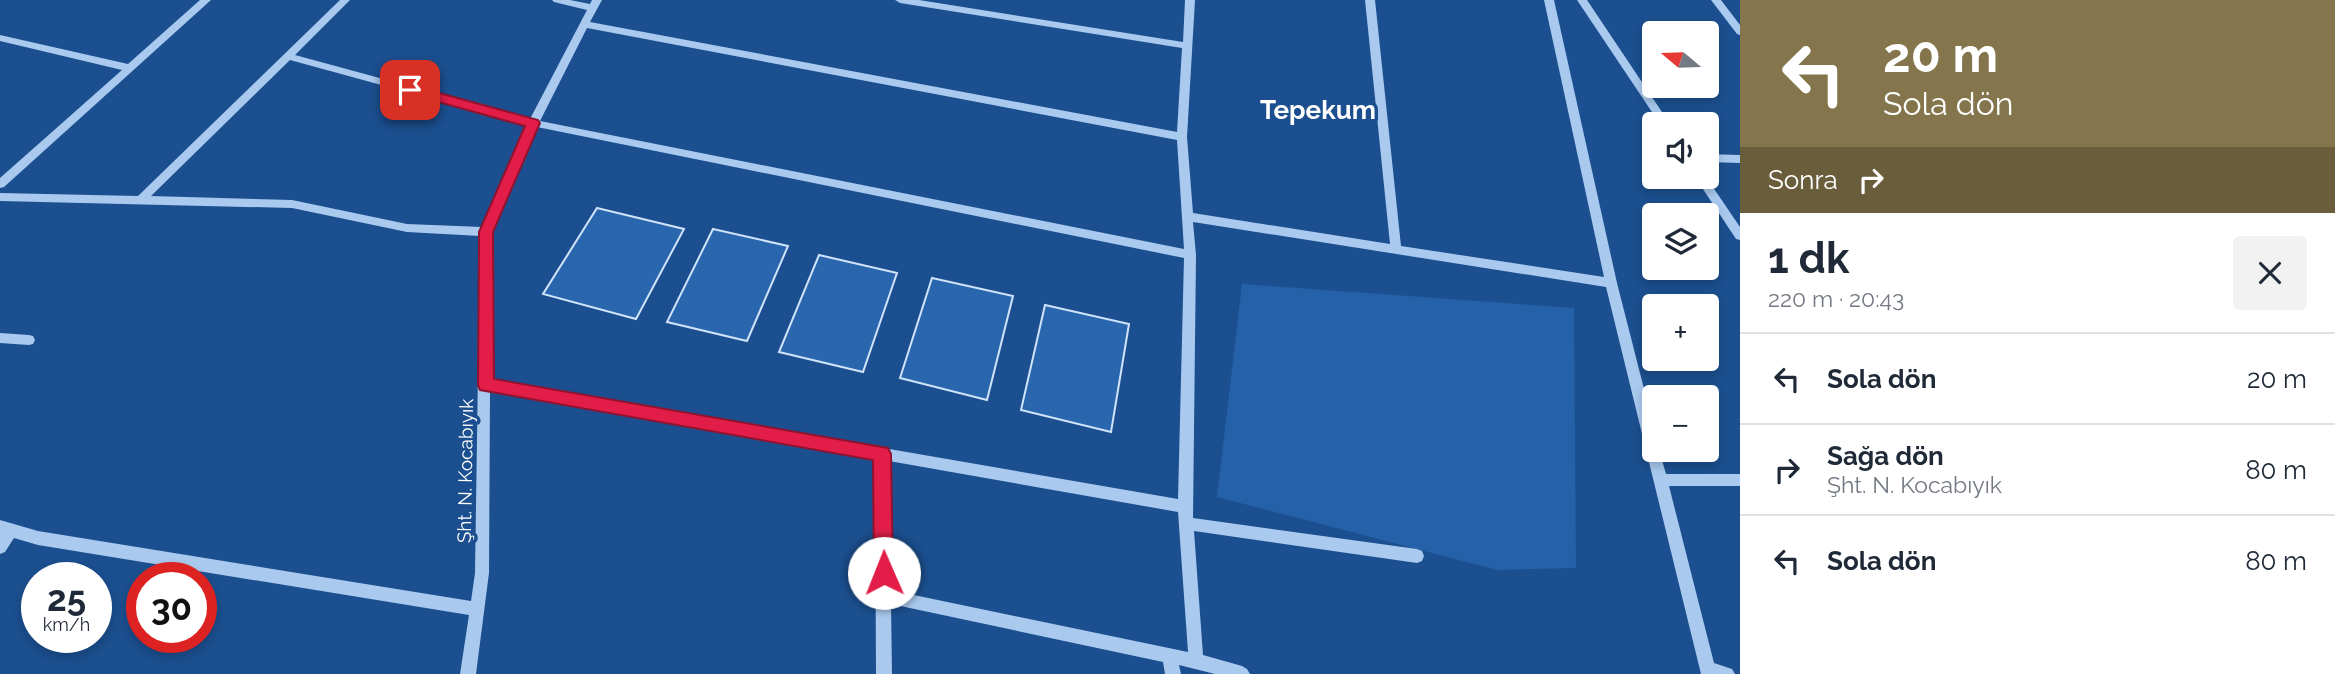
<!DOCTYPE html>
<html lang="tr">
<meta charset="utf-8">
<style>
:root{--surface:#fff;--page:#f2f2f3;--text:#1f2937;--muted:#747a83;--line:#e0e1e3}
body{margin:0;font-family:Raleway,sans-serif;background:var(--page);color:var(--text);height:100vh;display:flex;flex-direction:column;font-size:26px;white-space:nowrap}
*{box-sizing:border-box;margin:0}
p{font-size:23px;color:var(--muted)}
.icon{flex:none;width:38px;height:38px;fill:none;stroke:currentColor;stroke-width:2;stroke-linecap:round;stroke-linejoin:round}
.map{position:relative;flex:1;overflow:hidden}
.details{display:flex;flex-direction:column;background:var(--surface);width:595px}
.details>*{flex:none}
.top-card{background:#84754c;color:#fff;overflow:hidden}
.needle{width:46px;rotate:289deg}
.buttons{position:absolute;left:1642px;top:21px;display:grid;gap:14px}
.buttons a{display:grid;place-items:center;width:77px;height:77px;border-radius:7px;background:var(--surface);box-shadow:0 4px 10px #0003;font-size:35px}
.speed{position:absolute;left:21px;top:562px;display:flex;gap:14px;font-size:35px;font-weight:700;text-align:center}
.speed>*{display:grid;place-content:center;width:91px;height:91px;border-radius:50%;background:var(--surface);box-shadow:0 4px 10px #0003;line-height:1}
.speed small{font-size:18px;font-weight:400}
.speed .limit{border:10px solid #d22;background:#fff;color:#111}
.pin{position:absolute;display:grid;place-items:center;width:60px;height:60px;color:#fff;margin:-30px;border-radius:14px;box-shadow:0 4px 10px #0006}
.me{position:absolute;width:77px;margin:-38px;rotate:359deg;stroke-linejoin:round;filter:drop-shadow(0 0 5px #0008)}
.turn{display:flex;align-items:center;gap:24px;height:147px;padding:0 28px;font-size:32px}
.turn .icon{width:91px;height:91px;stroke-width:2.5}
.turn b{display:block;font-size:49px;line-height:60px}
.then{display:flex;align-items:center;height:66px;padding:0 28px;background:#0003;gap:14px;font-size:26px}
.round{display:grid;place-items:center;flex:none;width:74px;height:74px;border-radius:7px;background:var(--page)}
.summary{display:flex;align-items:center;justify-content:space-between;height:119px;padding:0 28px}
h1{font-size:42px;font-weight:700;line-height:52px}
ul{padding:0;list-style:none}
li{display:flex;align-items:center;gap:21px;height:91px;padding:0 28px;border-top:2px solid var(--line)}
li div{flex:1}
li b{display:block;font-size:26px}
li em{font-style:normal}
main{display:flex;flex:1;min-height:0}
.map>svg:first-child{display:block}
.green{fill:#2461a8}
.building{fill:#2a66ad;stroke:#cfe3fa;stroke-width:2}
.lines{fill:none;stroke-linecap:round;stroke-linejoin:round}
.minor{fill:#a9c9ee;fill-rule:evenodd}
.route{fill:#e11d48;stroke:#92132f;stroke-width:2}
.labels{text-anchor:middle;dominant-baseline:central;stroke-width:7;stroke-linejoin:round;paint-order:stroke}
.street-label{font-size:19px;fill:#fff;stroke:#1b4f8f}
.district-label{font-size:26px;font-weight:bold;fill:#fff;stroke:#1b4f8f}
</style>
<main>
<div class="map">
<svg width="1740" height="674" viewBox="0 0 1740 674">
<rect width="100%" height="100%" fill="#1b4f8f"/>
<path class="green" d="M1242 284 1574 308 1576 568 1497 570 1217 497Z"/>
<path class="building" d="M597 208 684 229 636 319 543 294Z
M713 229 788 246 747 341 667 322Z
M819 255 897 273 863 372 779 352Z
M932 278 1013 296 987 400 900 378Z
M1045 305 1129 324 1111 432 1021 410Z"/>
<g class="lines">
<path class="minor" d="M200 0H211L4 187 0 188V178L122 70 0 41V35L128 64Z
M340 0H350L295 55 530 119 587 10 554 2 552 0H570L590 4 592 0H602L590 22 1177 132 1182 48 900 3 895 0H919L1183 42 1185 0H1195L1187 137 1193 213 1390 244 1365 0H1375L1401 246 1604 277 1544 0H1554L1617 283 1654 428V450H1659L1666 474H1740V486H1669L1714 663 1732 669 1735 674H1701L1606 287 1193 222 1196 255 1193 518 1417 549 1422 551 1424 556 1422 561 1417 563 1194 531 1203 655 1242 666 1247 669 1250 674H1215L1179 665 1181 674H1165L1163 662 891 604 892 674H876L875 459 490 391 489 573 476 674H460L469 615 38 545 14 538 5 552 0 554V520L38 531 471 601 475 573 480 236 407 232 292 208 0 201V193L138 196ZM587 28 1177 140 1184 249 540 121ZM290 60 527 125 482 227 407 224 292 200 151 196ZM537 127 1184 258 1178 499 491 380 492 232ZM889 461 1178 512 1188 652 890 590Z
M1577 0H1587L1670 124H1660Z
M1711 0H1721L1740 25V35L1737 34Z
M1706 154 1740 155V163L1706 162Z
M1695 177H1706L1740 227V240L1736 239Z
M0 333 29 335 33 336 35 340 33 344 29 345 0 343Z"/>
</g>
<path class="route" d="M410 85 538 120 540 123 493 232 494 379 888 448 891 454 893 573 890 579 884 582 877 579 874 573 873 460 480 390 478 385 479 232 525 126 406 93 404 90Z"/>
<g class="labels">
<g class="street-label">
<text transform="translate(465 471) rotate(-89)">Şht. N. Kocabıyık</text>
</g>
<g class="district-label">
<text x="1318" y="110">Tepekum</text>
</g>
</g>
</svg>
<div class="buttons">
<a><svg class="needle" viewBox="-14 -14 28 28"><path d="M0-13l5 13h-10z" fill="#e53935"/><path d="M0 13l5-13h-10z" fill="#747a83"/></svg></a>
<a><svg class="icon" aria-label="sound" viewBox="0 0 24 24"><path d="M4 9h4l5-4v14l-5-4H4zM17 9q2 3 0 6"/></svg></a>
<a><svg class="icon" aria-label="layers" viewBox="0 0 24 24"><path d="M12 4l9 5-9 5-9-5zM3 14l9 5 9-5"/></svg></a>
<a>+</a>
<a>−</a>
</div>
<div class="speed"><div>25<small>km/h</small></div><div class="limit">30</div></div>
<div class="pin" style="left:410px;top:90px;background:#d93025"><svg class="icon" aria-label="arrive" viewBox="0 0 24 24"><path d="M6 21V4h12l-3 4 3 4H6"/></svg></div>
<svg class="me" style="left:884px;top:573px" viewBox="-20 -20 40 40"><circle r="19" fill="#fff"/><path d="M0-13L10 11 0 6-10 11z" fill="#e11d48"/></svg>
</div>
<section class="details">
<div class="top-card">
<div class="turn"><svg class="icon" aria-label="left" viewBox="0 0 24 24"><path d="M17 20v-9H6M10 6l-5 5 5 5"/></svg><div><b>20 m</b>Sola dön</div></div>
<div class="then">Sonra<svg class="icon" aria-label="right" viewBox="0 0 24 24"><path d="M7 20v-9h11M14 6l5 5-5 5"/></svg></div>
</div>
<div class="summary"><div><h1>1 dk</h1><p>220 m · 20:43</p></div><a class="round"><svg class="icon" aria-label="close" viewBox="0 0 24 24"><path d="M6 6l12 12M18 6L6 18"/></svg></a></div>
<ul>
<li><svg class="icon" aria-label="left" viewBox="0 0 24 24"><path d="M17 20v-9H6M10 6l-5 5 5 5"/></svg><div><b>Sola dön</b></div><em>20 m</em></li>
<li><svg class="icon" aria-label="right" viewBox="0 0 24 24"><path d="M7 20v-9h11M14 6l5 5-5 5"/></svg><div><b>Sağa dön</b><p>Şht. N. Kocabıyık</p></div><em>80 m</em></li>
<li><svg class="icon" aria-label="left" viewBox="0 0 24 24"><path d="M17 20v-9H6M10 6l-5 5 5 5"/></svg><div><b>Sola dön</b></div><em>80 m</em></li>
</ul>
</section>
</main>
